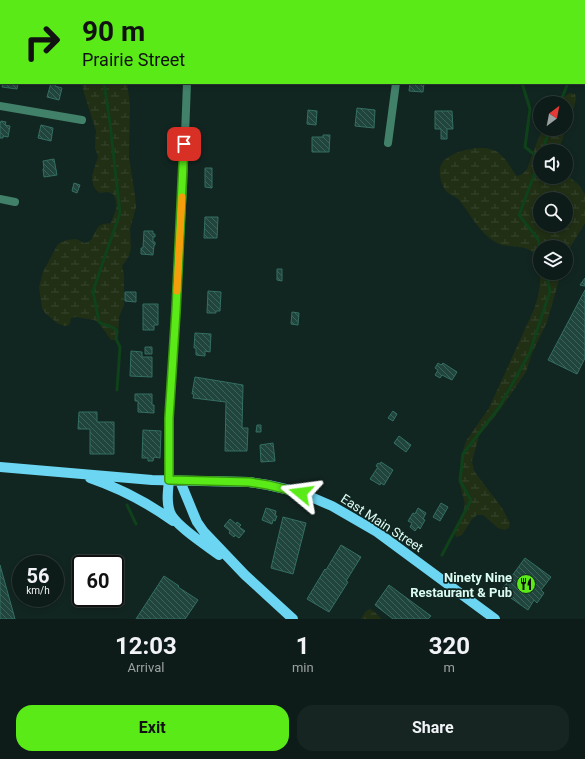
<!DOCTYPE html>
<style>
:root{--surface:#0e1c19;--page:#172522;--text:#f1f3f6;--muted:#9ba1a2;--line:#2e3a38;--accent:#59ea17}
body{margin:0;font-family:Roboto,sans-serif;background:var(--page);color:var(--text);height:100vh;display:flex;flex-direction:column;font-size:15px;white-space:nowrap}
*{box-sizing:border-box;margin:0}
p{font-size:13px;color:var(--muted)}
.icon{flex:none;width:22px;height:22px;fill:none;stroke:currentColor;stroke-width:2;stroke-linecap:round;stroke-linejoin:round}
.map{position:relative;height:619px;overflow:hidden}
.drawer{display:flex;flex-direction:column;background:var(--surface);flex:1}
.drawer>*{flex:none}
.banner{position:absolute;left:0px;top:0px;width:585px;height:84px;box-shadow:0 2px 6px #0003,0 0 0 1px var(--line);background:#59ea17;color:#111;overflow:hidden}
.needle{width:26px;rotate:32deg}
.tools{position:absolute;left:533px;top:96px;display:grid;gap:8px}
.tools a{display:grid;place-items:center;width:40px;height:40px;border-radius:50%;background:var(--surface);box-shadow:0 2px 6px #0003,0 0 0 1px var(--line);font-size:20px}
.speed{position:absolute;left:12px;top:555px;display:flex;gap:8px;font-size:20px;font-weight:700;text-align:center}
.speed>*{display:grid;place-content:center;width:52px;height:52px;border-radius:50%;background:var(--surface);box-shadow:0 2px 6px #0003,0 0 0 1px var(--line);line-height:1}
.speed small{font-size:10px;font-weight:400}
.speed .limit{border:2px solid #111;border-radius:6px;background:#fff;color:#111}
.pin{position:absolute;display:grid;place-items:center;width:34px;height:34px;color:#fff;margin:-17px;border-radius:8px;box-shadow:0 2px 6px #0006}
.me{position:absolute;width:44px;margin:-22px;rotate:286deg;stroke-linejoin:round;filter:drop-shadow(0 0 3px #0008)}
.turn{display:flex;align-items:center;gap:14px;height:84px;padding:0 16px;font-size:18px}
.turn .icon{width:52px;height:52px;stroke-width:2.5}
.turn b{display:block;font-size:28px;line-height:34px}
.eta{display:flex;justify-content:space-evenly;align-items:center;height:68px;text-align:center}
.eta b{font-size:24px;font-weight:700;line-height:28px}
.cta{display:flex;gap:8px;margin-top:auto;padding:8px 16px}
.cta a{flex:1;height:46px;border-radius:16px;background:var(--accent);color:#111;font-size:16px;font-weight:700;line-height:46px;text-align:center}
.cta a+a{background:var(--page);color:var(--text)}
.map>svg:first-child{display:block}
.wetland{fill:url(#wetland-marsh);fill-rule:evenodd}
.cemetery{fill:url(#cemetery-stones)}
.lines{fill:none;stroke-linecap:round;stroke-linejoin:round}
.stream{stroke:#0f411a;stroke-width:3}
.building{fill:url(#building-back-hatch);stroke:#346f62}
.minor{stroke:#418069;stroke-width:8}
.primary{stroke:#6bd5f2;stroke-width:10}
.route-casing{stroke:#3a980f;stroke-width:10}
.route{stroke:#59ea17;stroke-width:7}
.slow{stroke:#f59e0b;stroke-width:7}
.labels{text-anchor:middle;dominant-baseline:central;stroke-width:3.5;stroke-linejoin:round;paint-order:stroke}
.street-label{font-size:13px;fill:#dafcf2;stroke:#122621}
.poi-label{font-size:13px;font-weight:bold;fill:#dafcf2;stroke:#122621;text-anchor:end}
</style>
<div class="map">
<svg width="585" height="619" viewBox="0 0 585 619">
<defs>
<pattern id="wetland-marsh" width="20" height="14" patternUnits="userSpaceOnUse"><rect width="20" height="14" fill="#212f15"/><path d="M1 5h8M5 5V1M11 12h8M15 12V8" fill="none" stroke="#36442c"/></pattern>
<pattern id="cemetery-stones" width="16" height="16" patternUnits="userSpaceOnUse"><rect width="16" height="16" fill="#212f15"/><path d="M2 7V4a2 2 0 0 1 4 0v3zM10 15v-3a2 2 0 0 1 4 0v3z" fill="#36442c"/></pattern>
<pattern id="building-back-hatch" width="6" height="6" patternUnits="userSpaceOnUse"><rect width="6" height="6" fill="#1f453d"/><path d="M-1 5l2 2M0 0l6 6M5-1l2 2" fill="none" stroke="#3f615a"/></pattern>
</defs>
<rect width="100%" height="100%" fill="#122621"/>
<path class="wetland" d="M49 0H155V1H50Z
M82 83H127L130 104 129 157 135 196 136 207 130 229 131 248 129 256 125 262 122 266 124 275V305L119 317 118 337 117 340H111L99 323 94 320 76 317 71 318 70 323 68 326H64L57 323 45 313 42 308 39 287 43 272 58 244 67 240 76 239 84 243 88 242 91 240 98 227 103 224 111 223C115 211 120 206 113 194L108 192 100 193 96 190 93 185 92 176 98 157 95 147 96 131 84 93Z
M570 93 575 94 576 99 574 107 558 151H540V177H566V174L580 186 584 193 585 194V223L571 246 566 256V247H540V273H561L547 322 532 353 526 372 499 411 479 436 472 461 474 471 502 508 510 523 509 528 505 530 498 528 483 515H477L472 519 462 535 456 537 455 534 456 529 463 513 465 504 459 481 461 457 466 441 489 408 535 307C540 291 544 270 534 254 527 243 507 249 497 243 479 233 472 216 459 200 456 196 450 195 447 192 441 186 437 170 442 163 452 150 487 142 500 154 506 159 511 168 515 174L517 176C522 175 524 173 527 169L539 137 543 129H566V103H559L565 96ZM540 199H566V225H540Z
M370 609C375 611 378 616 382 619H361L366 611Z"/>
<path class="cemetery" d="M160 0H399V1H161Z"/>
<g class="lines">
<path class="stream" d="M92 0V1
M494 0V1
M584 68H585
M104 83 110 123 120 213 93 291 99 322C104 326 113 325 117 331L116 339 120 347 117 390
M522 83 530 109 525 147 540 159 519 215 538 239 540 249
M560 103 568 83
M542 151 550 129
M127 505 136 524
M442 555 471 500 460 481 463 454 500 406 530 352 550 291 546 273"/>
</g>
<path class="building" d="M422 0H437V1H421Z
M3 83H18L17 89 2 87Z
M51 83H56L55 86 62 88 59 100 47 97Z
M410 83H424L423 92 409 91Z
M357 108 375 110 374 128 355 126Z
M308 110 317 111 316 125 307 124Z
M435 111H452L453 129H447V139H441V129H435Z
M1 121 6 122 5 125 10 126 8 137 3 136V138H0V124Z
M41 125 53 128 51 141 38 138Z
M323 135H330L329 152H312V137H323Z
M54 159 57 175 44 177 43 169 44 168 43 161Z
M205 168H212V188L205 187Z
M74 183 80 185 77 193 72 191Z
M205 217H218L217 238H204Z
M144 231H153V234H155V237H153V242H155V245H154L153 255 141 254V248H143Z
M277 269H282V281L277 280Z
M585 278V286L580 285Z
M585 290V358L577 374 548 360Z
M208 291 221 292 220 311H216V313H207Z
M125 292H136V302L125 301Z
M143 304H158V325H154V330H143Z
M292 312 299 313 298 325 291 324Z
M195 333 211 334 210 352 205 351V356L196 355V348H194Z
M145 347H152V354H145Z
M131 351 142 352V357H152V377L130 376Z
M438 363 441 365 443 363 457 372 452 380 442 375 440 378 435 375 438 370 435 368Z
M195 377 243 385 242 428H248L247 451H225L226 402 193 398 194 394H192Z
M135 394H152V405H154V413L138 412V401H135Z
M393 411 397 414 393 421 388 418Z
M79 412H97V422H114V454H90V429H78Z
M257 425H261V432H256Z
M143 430 161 431 160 458 154 457 153 461H148V458H142Z
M399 436 411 445 406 452 394 443Z
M273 443 275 461 261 462 260 445Z
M381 462 393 470 384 485 381 483 380 485 370 479 378 467 376 466 378 463 380 464Z
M441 503 448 507 440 521 433 517Z
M266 508 276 511 275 516H277L275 521 273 520 272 524 262 520Z
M418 508 426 513 423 519 425 520 420 529 418 527 415 531 410 527 412 523 408 521 413 513 415 514Z
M283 517 306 523 293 574 271 568Z
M230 519 236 524 237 522 241 525 239 527 245 531 239 538 235 535 234 537 229 533 230 531 224 526Z
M341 545 361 557 346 581 348 582 329 612 307 599 325 569 326 570Z
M525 558 551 577 541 590 544 593 537 603 534 600 528 610 501 591Z
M0 565 15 619H0Z
M164 576 179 586 178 587 198 600 185 619H136Z
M389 585 431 616 428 619H393L375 605Z"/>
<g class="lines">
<path class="minor" d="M405 1V0
M0 106 82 120
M388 143 396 83
M0 199 15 202
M169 480V418L175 323 183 188 187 83"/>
<path class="primary" d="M0 467 152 480 249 482 268 485 290 490 311 497 332 506 377 532 495 619
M90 478C119 488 148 503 173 521
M169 480C168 491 166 502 170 512 174 525 207 546 219 555
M180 481 194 515 197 522 204 532 245 575 293 619"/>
</g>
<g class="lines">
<defs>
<path id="route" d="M184 144 176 311 169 418V480L249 482 268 485 301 493"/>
</defs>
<use href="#route" class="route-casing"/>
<use href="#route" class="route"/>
<path class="slow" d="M177 291 182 197"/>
</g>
<defs>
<symbol id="restaurant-disc" viewBox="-11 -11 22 22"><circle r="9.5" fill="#59ea17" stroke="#122621"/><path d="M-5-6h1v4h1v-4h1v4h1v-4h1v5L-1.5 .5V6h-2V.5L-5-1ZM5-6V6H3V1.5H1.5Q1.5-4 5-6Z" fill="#111"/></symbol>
</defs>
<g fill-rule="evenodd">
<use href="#restaurant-disc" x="515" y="573" width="22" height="22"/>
</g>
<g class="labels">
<g class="street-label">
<text transform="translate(382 523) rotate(33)">East Main Street</text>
</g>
<g class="poi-label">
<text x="512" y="577">Ninety Nine<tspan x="512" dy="15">Restaurant &amp; Pub</tspan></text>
</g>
</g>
</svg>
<div class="tools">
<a><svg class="needle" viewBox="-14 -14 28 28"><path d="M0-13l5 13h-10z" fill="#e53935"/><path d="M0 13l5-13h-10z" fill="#9ba1a2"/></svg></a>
<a><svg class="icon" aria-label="sound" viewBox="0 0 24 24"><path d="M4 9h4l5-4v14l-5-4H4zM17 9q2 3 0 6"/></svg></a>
<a><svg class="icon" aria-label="search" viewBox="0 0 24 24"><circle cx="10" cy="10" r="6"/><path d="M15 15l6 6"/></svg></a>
<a><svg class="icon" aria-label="layers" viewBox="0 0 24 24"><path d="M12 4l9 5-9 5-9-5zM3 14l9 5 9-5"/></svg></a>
</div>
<div class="speed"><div>56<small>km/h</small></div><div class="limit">60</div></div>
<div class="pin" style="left:184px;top:144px;background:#d93025"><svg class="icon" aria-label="arrive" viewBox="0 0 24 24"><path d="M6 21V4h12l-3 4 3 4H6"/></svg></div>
<svg class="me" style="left:301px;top:493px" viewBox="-20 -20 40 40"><path d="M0-17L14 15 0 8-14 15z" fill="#59ea17" stroke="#fff" stroke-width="4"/></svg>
<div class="banner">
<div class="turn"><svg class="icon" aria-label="right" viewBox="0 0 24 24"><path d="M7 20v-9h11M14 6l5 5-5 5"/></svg><div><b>90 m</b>Prairie Street</div></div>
</div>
</div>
<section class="drawer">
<div class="eta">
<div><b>12:03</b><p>Arrival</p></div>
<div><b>1</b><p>min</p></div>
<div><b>320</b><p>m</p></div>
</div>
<div class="cta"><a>Exit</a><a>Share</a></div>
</section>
